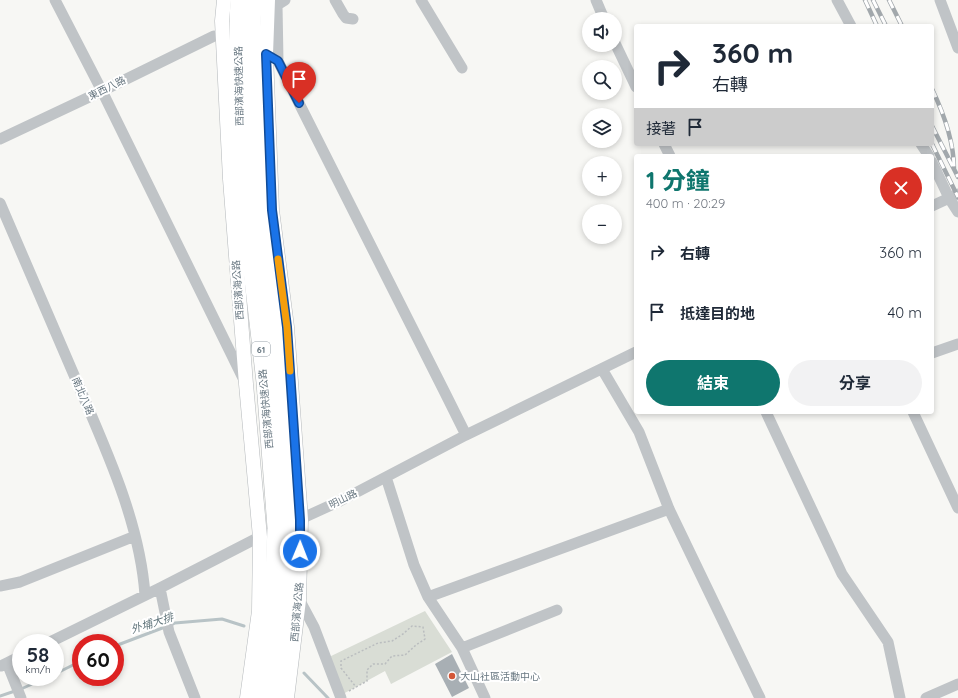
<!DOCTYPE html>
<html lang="zh-TW">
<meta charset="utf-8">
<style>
:root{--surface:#fff;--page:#f2f2f3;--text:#1f2937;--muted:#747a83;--accent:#0f766e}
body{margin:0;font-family:Quicksand,"Noto Sans TC",sans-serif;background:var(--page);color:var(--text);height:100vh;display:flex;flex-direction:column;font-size:15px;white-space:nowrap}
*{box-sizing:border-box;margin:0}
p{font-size:13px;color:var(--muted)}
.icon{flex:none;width:22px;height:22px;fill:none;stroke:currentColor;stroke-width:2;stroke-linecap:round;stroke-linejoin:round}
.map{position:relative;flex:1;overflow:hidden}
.panel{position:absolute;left:634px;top:154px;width:300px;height:260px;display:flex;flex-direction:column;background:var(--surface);border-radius:4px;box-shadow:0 2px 6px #0003}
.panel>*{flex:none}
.guide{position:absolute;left:634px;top:24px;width:300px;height:122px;border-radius:4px;box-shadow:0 2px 6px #0003;background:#fff;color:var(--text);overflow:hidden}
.fabs{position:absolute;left:582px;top:12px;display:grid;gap:8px}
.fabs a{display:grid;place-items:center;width:40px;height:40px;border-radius:50%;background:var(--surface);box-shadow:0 2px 6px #0003;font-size:20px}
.speed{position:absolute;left:12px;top:634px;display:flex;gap:8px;font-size:20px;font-weight:700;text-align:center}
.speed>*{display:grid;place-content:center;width:52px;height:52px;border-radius:50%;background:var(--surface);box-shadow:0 2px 6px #0003;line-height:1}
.speed small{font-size:10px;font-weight:400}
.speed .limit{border:6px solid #d22;background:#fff;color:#111}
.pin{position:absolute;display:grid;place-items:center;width:34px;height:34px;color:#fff;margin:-41px -17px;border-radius:50% 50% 50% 0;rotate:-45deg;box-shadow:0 0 4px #0007}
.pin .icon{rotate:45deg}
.me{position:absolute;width:44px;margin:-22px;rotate:1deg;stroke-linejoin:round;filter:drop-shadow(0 0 3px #0008)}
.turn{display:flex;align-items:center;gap:14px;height:84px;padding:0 12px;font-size:18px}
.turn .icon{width:52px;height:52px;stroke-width:2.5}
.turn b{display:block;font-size:28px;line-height:34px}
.then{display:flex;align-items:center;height:38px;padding:0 12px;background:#0003;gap:8px;font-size:15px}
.round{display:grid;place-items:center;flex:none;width:42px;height:42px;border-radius:21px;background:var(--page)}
.overview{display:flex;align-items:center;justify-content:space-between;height:68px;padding:0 12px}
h1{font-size:24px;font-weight:700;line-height:30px;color:var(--accent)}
.cta{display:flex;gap:8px;margin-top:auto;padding:8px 12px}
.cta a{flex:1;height:46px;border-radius:24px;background:var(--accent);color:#fff;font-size:16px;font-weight:700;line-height:46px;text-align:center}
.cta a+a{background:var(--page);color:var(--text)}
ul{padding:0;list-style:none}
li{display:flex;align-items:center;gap:12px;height:60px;padding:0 12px}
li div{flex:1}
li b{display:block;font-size:15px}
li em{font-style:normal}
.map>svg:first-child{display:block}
.green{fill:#d9ddd5}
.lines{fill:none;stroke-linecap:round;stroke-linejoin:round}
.stream{stroke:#b8c3c6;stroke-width:3}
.building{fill:#a8afb4}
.major-casing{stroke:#b4b8bb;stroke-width:15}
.highway-casing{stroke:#b3b7b9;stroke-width:18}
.path{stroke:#babdbf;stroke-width:1.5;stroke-dasharray:2 2;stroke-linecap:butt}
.minor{stroke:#c0c4c7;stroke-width:11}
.major{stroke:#fff;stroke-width:14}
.highway{stroke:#fff;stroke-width:17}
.rail-casing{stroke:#a2a8ac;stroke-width:4.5}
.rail{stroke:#fff;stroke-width:3;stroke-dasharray:9;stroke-linecap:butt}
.route-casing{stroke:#114b97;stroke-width:10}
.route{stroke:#1a73e8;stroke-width:7}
.slow{stroke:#f59e0b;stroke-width:7}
.poi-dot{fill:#d35738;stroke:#fff;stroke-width:1.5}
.labels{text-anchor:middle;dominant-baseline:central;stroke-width:4;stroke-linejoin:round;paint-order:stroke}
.shield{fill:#fff;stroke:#96a0a8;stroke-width:1}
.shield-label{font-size:9px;font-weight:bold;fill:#697882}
.street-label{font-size:10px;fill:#697882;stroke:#fff}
.poi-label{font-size:10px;fill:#697882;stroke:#fff;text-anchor:start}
.water-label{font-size:11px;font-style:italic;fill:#64787e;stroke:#fff}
</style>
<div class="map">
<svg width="958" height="698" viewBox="0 0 958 698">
<rect width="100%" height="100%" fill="#f7f7f4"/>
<path class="green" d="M425 611 452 652 391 684 385 671 343 694 329 657Z"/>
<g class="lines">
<path class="stream" d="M171 625 175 623 222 619 244 626
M115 646 165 627
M304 673 328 698
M55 674 81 661
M21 689 48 677
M0 696 15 691"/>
</g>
<path class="building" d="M452 654 469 688 452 697 435 664Z"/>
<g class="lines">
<defs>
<path id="major" d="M224 0 222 21 230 179 246 384 260 537 259 611 247 698
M268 0 266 54 272 210 287 327 301 520 299 600 287 698"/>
<path id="highway" d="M239 0 238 22 239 160 265 382 276 528 273 597 261 698
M253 0 252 28 255 157 279 386 287 523 286 594 274 698"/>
</defs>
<use href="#major" class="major-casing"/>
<use href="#highway" class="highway-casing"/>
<path class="path" d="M349 691 367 681V670L373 664H385L392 656 405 655 416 645 425 639 423 627 412 626 403 634 392 641 378 643 341 661V668L356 687"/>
<path class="minor" d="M55 0 102 91 244 380
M335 0 343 14 346 18 353 19
M421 0 462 68
M596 0 604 19
M837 0 851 26
M940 0 958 48
M615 43 636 87
M266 54 278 61C340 186 404 310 466 435
M278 61 277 5 285 0
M0 139 102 91 214 36
M664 144 670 156
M921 144 929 156
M932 162 949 198 958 212
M0 203C27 265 53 327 80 389 108 454 140 524 145 595
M932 206 958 194
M932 353 958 344
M602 369 639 432 669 509 760 698
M766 412 842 574 888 642 900 698
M913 412 958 508
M386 477 414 565 428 597 462 648 485 698
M294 522 340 501 466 435 636 352
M0 586 20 582 135 536
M160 588 169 632 195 698
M428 597 669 509
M299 599 314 627 341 698
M48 643 160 588 265 534
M462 648 557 610
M7 663 21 698
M1 666 21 656
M926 698 958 684"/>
<use href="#major" class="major"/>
<use href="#highway" class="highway"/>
<defs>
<path id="rail" d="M865 0 877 26
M873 0 886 26
M889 0 902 26
M932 89C944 114 954 142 954 169
M932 126 958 177
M932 144 958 197"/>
</defs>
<use href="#rail" class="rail-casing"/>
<use href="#rail" class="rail"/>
</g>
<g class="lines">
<defs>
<path id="route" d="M299 103 278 61 266 54 272 210 287 327 300 520V551"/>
</defs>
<use href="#route" class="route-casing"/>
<use href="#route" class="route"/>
<path class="slow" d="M278 259 287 327 290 371"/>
</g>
<circle class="poi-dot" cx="452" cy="676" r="4"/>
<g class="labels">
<rect class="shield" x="252" y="342" width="18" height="14" rx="3"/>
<g class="shield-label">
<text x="261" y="349">61</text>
</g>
<g class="street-label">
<text transform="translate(239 86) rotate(-91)">西部濱海快速公路</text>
<text transform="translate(107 88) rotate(-26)">東西八路</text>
<text transform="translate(238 290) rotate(-94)">西部濱海公路</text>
<text transform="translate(83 396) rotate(67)">南北八路</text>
<text transform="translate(266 409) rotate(-95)">西部濱海快速公路</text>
<text transform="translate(343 499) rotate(-26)">明山路</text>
<text transform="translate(297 612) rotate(-85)">西部濱海公路</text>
</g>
<g class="poi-label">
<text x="460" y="676">大山社區活動中心</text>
</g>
<g class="water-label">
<text transform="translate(152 623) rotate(-18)">外埔大排</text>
</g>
</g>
</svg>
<div class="fabs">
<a><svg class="icon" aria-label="sound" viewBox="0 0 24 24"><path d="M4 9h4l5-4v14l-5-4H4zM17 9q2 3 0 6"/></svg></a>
<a><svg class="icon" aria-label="search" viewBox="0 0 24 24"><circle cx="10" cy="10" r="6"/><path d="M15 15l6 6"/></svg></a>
<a><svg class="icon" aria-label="layers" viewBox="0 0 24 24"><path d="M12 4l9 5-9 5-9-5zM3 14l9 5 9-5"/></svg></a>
<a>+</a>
<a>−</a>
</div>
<div class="speed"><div>58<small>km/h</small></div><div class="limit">60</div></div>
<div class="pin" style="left:299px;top:103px;background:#d93025"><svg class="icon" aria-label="arrive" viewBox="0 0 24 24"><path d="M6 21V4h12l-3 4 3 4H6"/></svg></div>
<svg class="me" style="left:300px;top:551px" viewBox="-20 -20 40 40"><circle r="17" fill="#1a73e8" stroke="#fff" stroke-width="3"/><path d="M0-11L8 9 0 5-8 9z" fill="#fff"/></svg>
<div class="guide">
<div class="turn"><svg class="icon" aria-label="right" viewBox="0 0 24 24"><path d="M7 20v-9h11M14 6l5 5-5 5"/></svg><div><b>360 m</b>右轉</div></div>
<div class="then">接著<svg class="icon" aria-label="arrive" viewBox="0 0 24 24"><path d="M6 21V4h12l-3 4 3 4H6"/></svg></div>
</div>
<section class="panel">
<div class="overview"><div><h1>1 分鐘</h1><p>400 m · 20:29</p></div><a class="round" style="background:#d93025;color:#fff"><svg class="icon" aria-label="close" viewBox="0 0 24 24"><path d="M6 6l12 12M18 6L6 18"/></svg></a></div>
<ul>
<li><svg class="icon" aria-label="right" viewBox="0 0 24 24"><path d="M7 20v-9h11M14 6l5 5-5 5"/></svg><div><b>右轉</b></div><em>360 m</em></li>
<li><svg class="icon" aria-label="arrive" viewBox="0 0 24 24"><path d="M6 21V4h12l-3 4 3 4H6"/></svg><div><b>抵達目的地</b></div><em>40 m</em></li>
</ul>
<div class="cta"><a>結束</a><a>分享</a></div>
</section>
</div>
